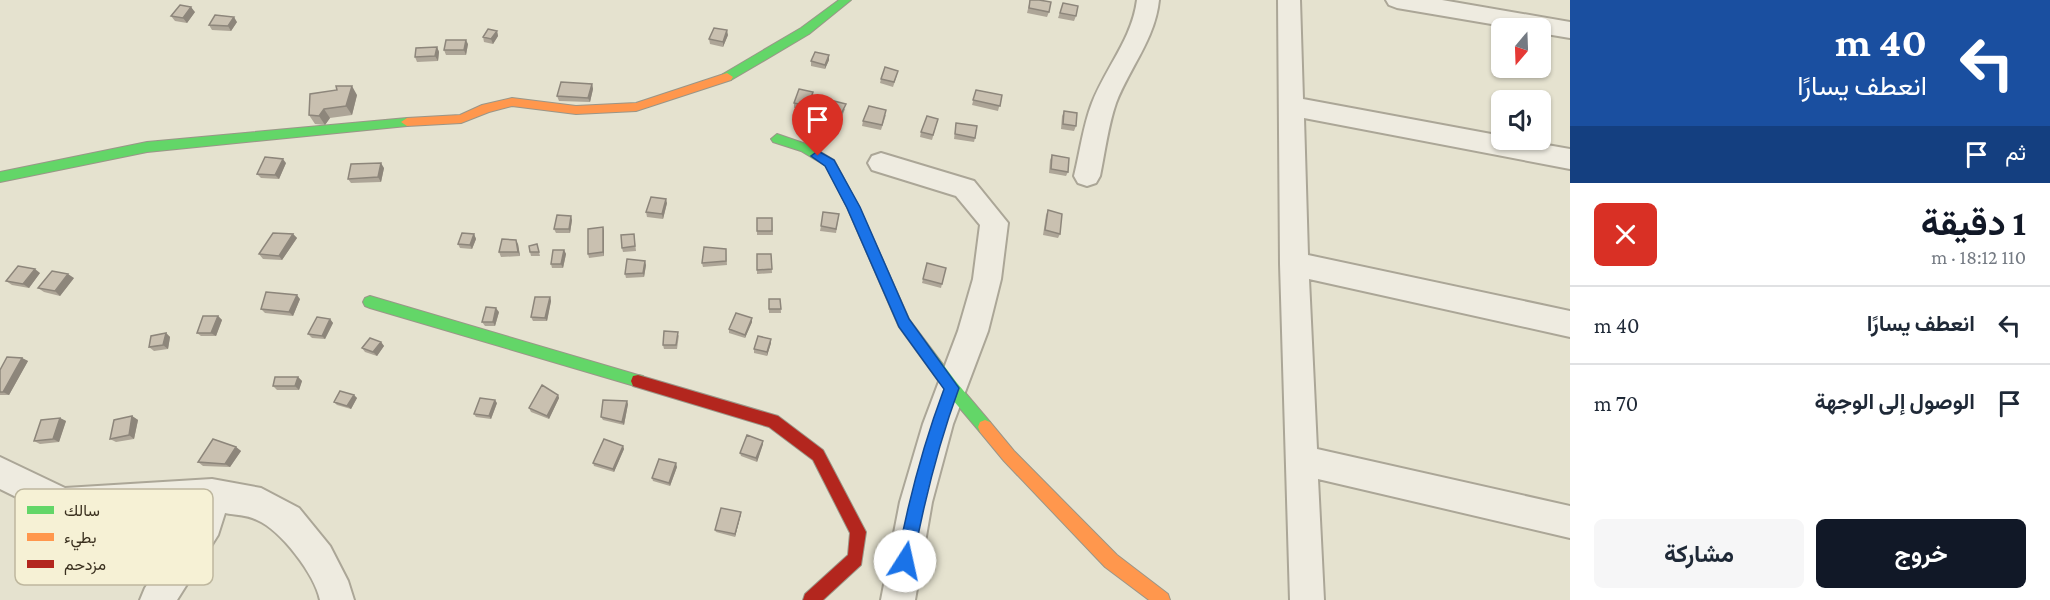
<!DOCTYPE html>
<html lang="ar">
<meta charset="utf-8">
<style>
:root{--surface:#fff;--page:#f6f6f7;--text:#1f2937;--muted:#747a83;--line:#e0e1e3;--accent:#111827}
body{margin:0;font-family:"Crimson Pro",Vazirmatn,serif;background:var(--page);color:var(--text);direction:rtl;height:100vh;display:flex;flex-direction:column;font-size:22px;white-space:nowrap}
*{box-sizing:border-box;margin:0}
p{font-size:20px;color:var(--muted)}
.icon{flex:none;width:33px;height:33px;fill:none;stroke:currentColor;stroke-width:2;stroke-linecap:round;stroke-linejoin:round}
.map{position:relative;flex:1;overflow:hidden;direction:ltr}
.panel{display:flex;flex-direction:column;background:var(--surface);width:480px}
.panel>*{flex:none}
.guide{background:#1a4fa0;color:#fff;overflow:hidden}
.needle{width:39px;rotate:199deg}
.fabs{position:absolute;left:1491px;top:18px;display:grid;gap:12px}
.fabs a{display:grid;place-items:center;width:60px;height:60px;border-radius:9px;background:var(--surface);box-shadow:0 2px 4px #0004;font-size:30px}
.pin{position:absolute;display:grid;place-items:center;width:51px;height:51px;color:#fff;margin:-62px -26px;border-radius:50% 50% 50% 0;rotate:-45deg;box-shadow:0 0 6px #0007}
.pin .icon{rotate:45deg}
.me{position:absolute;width:66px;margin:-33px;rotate:10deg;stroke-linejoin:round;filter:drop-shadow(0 0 4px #0008)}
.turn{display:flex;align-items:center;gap:21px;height:126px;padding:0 24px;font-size:27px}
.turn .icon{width:78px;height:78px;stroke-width:2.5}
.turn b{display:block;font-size:42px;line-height:51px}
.then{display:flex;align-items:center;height:57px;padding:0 24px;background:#0003;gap:12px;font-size:22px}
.round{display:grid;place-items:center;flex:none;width:63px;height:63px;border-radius:9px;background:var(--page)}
.summary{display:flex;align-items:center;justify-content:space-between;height:102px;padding:0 24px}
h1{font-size:36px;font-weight:700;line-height:45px;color:var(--accent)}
.cta{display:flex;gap:12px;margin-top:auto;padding:12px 24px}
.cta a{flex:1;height:69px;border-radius:9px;background:var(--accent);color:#fff;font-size:24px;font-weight:700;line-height:69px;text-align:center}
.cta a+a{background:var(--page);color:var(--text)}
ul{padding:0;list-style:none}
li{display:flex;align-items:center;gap:18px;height:78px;padding:0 24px;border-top:2px solid var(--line)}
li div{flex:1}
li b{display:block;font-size:22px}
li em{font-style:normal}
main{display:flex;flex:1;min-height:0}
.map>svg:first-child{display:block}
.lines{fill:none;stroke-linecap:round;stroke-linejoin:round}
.street-casing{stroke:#aba697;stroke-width:4}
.fast-casing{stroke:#9a9688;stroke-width:2}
.slow-casing{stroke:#9a9688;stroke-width:2}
.jam-casing{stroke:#9a9688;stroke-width:2}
.street{fill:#eeebe0;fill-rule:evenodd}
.fast{fill:#63d668;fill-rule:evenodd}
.slow{fill:#ff974d;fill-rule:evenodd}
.jam{fill:#b3261e;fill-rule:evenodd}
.wall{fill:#ada597}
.shaded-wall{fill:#8d867b}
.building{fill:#c9c0b0;stroke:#8d867b;stroke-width:1.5}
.route{fill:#1a73e8;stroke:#114b97;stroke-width:1.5}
.key{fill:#f6f1d5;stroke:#beb79e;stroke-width:1.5}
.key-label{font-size:16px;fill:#3a301f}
</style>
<main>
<section class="panel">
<div class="guide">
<div class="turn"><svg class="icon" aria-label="left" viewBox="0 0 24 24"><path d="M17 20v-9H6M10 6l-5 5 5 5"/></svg><div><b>40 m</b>انعطف يسارًا</div></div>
<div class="then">ثم<svg class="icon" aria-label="arrive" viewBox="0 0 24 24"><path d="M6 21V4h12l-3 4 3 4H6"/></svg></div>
</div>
<div class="summary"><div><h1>1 دقيقة</h1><p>110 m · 18:12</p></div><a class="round" style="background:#d93025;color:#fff"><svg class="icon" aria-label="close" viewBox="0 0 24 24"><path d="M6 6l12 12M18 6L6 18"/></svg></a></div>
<ul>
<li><svg class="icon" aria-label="left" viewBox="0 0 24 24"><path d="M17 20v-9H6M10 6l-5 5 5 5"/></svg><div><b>انعطف يسارًا</b></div><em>40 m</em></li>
<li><svg class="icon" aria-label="arrive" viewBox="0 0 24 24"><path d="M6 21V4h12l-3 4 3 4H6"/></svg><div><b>الوصول إلى الوجهة</b></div><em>70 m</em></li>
</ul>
<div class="cta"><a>خروج</a><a>مشاركة</a></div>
</section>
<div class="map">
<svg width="1570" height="600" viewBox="0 0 1570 600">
<rect width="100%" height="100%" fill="#e5e2cf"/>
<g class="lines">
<defs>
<path id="street" d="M1137 0H1159C1155 39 1130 67 1116 103 1108 126 1105 152 1100 176L1096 183 1087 186 1078 183 1074 176C1080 152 1083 126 1092 103 1106 67 1132 39 1137 0Z
M1278 0H1300L1303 99 1502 136V140H1519L1570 149V169L1304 118 1308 255 1570 311V337L1309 279 1317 449 1570 506V538L1318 479 1324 600H1290L1280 264Z
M1386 0H1442L1570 22V38L1540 33V28H1515L1397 8 1389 5Z
M881 153 974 181 1008 223 1001 279 988 331 953 424 932 502 915 600H881L900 502 923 424 958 331 973 279 980 225 956 196 872 170 868 163 872 156Z
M0 457 65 488 212 479 261 488 299 508 330 546 348 581 354 600H320C315 575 281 530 257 520 248 515 235 515 225 513L218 535 177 600H140L145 588 191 518 192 512 63 520 0 489Z"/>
<path id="fast" d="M839 0H851L809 34 731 80H723V74L801 28Z
M407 118 413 122 407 126 147 152 0 182V172L147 142Z
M777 134 809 145 834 160 859 207 909 319 957 383 990 422 992 427 990 432 985 434 980 432 947 393 899 327 847 207 826 166 801 151 773 142 771 139Z
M370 296 638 375 643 376 645 381 643 386 638 387 370 308 365 306 363 302 365 298Z"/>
<path id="slow" d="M727 73 733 77 731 80 636 111 576 114 512 106 489 112 461 123 407 126 401 122 407 118 460 115 482 105 512 98 576 106 636 103Z
M985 420 990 422 1014 451 1117 555 1168 594 1170 600H1149L1105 567 1004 461 980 432 978 427 980 422Z"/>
<path id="jam" d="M638 375 778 416 823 450 866 532 861 565 823 600H803L805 594 848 555 850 533 813 460 769 427 633 386 631 381 633 376Z"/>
</defs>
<use href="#street" class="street-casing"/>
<use href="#fast" class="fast-casing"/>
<use href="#slow" class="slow-casing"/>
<use href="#jam" class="jam-casing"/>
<use href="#street" class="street"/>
<use href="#fast" class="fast"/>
<use href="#slow" class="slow"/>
<use href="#jam" class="jam"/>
</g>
<path class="wall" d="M1030 0 1049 12 1047 17 1027 13Z
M1063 3 1076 16 1074 21 1058 18Z
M195 12 187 23 175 21 171 16Z
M237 22 231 31 212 30 209 25Z
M497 31 498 36 493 44 484 42 483 37Z
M728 35 723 47 710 44 709 39Z
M468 44 466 55H446L444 50Z
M437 47 439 52 438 61 417 62 415 57Z
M829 55V60L825 69 811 66V61Z
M897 75 893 87 880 83 881 79Z
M592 84 593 89 590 102 559 101 557 96Z
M976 90 1002 95 998 111 972 105Z
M813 92V97L808 111 794 108V103Z
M357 95 352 115 330 118 325 125 315 124 309 115Z
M845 109 841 119 830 116V111Z
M1064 111 1076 126 1074 131 1061 129 1062 116Z
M886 115 881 130 862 126 863 121Z
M938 119 932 140 920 137 921 132Z
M956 123 975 138 974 142 954 139Z
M1052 155 1068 172 1066 176 1049 173 1050 160Z
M286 163 279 179 261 178 257 174Z
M384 168 381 182 351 183 348 179Z
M667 203 663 219 647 217 646 212Z
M1048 210 1060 234 1058 238 1043 235 1046 215Z
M839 214 836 233 820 231 821 226Z
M757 218H772L773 235H757Z
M572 220 570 233H556L554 229Z
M603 227 604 231V256L589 258 588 254Z
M293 234 297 238 282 260 263 259 259 254Z
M474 234 476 239 472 249 460 248 458 244Z
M634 234 636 251 623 252 622 248Z
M518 244 520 256 501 257 499 252Z
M537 244 540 256H531L530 252Z
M726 249 727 265 703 267 702 263Z
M564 250 566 254 563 268H552L551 264Z
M757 254H771L772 273 757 274Z
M927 263 946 268 941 288 922 283Z
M646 265 644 277 626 278 625 274Z
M40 273 29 288 12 285 6 281Z
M74 278 60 296 44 292 38 288Z
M550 297 551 301 547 321H533L531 317Z
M300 299 293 316 265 313 261 309Z
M769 299H780L781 313H769Z
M499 312 495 326H485L482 322Z
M218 316 222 320 216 336H201L197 333Z
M330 319 333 323 325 339 312 338 308 334Z
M752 322 745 338 729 333V329Z
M166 333 170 337 168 349 154 351 149 347Z
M679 335 677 349H664L663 345Z
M381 342 384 346 377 356 365 352 362 348Z
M771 343 767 356 754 353V349Z
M22 358 28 361 9 395H0V370Z
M298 377 302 381 299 390H277L273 386Z
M354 395 357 398 351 409 337 405 334 402Z
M558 395 559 398 549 419 531 412 529 408Z
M497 403 491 419 476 417 474 414Z
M628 404 624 425 603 420 601 417Z
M132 416 138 420 134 439 116 442 110 439Z
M60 418 66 421 59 442 40 444 34 441Z
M763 444 757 462 741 456 740 453Z
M623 446 624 449 614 472 594 466 593 463Z
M236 447 241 451 230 467 203 466 198 462Z
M677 467 670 486 653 481 652 478Z
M741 512V514L735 537 716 532 715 530Z"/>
<path class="shaded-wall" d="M191 7 195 12 187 23 183 18Z
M234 17 237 22 231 31 228 26Z
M727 30 728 35 723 47V42Z
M497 31 498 36 493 44 491 39Z
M466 40 468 44 466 55 464 50Z
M437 47 439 52 438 61 435 56Z
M829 55V60L825 69V65Z
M592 84 593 89 590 102 588 98Z
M352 86 357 95 352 115 346 106Z
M813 92V97L808 111V106Z
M324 109 330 118 325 125 319 116Z
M283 159 286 163 279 179 275 175Z
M381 163 384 168 381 182 378 177Z
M666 199 667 203 663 219 662 214Z
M571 216 572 220 570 233 569 229Z
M603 227 604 231V256L603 252Z
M293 234 297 238 282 260 279 256Z
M474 234 476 239 472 249 470 245Z
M516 240 518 244 520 256 518 252Z
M564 250 566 254 563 268 561 264Z
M645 261 646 265 644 277 643 273Z
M35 269 40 273 29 288 23 284Z
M68 274 74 278 60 296 55 291Z
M297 295 300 299 293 316 289 312Z
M550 297 551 301 547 321 545 318Z
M496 308 499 312 495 326 493 322Z
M218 316 222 320 216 336 211 333Z
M752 318V322L745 338V335Z
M330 319 333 323 325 339 322 336Z
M166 333 170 337 168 349 163 345Z
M771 339V343L767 356V352Z
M381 342 384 346 377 356 373 352Z
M22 358 28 361 9 395 3 392Z
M298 377 302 381 299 390 295 386Z
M354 395 357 398 351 409 347 406Z
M558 395 559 398 549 419 547 416Z
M495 400 497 403 491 419 489 416Z
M627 401 628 404 624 425 622 422Z
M132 416 138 420 134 439 129 435Z
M60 418 66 421 59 442 53 439Z
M763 441V444L757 462 756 458Z
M623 446 624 449 614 472 613 469Z
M236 447 241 451 230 467 225 464Z
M676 463 677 467 670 486 669 483Z
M741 512V514L735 537V534Z"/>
<path class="building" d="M1030 0H1039L1051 2 1049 12 1029 8Z
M1063 3 1078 6 1076 16 1060 13Z
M180 5 191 7 183 18 171 16Z
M215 15 234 17 228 26 209 25Z
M714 28 727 30 723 42 709 39Z
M488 29 497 31 491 39 483 37Z
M446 40H466L464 50H444Z
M437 47 435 56 415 57 416 48Z
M815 52 829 55 825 65 811 61Z
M885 67 898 71 894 82 881 79Z
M561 82 592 84 588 98 557 96Z
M336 86H352L346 106 324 109 319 116 309 115 310 94 337 90Z
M799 89 813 92 808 106 794 103Z
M976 90 1002 95 1000 106 973 100Z
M834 101 846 104 841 114 830 111Z
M869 106 886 110 882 125 863 121Z
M1064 111 1077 113 1076 126 1063 124Z
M927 116 938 119 933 135 921 132Z
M956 123 977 126 975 138 955 134Z
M1052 155 1069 158 1068 172 1051 169Z
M265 157 283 159 275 175 257 174Z
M381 163 378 177 348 179 351 164Z
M651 197 666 199 662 214 646 212Z
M1048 210 1062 214 1060 234 1045 230Z
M823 212 839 214 836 229 821 226Z
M557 215 571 216 569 229H554Z
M757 218H772V231H757Z
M603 227V252L588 254V229Z
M273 233 293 234 279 256 259 254Z
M462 233 474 234 470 245 458 244Z
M634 234 635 246 622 248 621 235Z
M502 239 516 240 518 252H499Z
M537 244 539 252H530L529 246Z
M704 247 726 249V261L702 263Z
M553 250H564L561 264H551Z
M757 254H771L772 269 757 270Z
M627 259 645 261 643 273 625 274Z
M927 263 946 268 942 284 923 279Z
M18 266 35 269 23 284 6 281Z
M52 271 68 274 55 291 38 288Z
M266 292 297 295 289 312 261 309Z
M535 297H550L545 318 531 317Z
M769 299H780L781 309H769Z
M486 307 496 308 493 322H482Z
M736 313 752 318 745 335 729 329Z
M203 316H218L211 333H197Z
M317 317 330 319 322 336 308 334Z
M664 331 678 332 676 345H663Z
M166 333 163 345 149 347 151 336Z
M758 336 771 339 767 352 754 349Z
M370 338 381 342 373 352 362 348Z
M7 357 22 358 3 392H0V370Z
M275 377H298L295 386H273Z
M542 385 558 395 547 416 529 408Z
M340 391 354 395 347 406 334 402Z
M480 398 495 400 489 416 474 414Z
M603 400 627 401 622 422 601 417Z
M132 416 129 435 110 439 114 420Z
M60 418 53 439 34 441 41 420Z
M747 435 763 441 756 458 740 453Z
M213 439 236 447 225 464 198 462Z
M604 439 623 446 613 469 593 463Z
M659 459 676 463 669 483 652 478Z
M721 508 741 512 735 534 715 530Z"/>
<path class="route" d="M818 151 834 160 860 207 909 319 959 388C938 445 924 502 913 561L911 567 905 569 899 567 897 561C908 502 923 445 944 389L899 327 847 208 825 166 811 156Z"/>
<rect x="15" y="489" width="198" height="96" rx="9" class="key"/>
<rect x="27" y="506" width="27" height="8" fill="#63d668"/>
<rect x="27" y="533" width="27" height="8" fill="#ff974d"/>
<rect x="27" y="560" width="27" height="8" fill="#b3261e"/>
<g class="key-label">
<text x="64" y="516">سالك</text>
<text x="64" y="543">بطيء</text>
<text x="64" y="570">مزدحم</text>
</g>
</svg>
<div class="fabs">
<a><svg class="needle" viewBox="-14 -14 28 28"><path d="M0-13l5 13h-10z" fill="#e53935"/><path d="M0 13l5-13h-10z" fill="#747a83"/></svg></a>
<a><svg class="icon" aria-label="sound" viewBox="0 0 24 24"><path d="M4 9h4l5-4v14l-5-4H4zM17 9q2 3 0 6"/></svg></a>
</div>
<div class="pin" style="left:818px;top:156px;background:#d93025"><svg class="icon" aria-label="arrive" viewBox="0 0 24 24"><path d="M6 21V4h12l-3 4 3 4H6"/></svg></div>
<svg class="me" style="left:905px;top:561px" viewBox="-20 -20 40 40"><circle r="19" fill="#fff"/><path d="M0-13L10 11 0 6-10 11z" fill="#1a73e8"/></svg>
</div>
</main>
